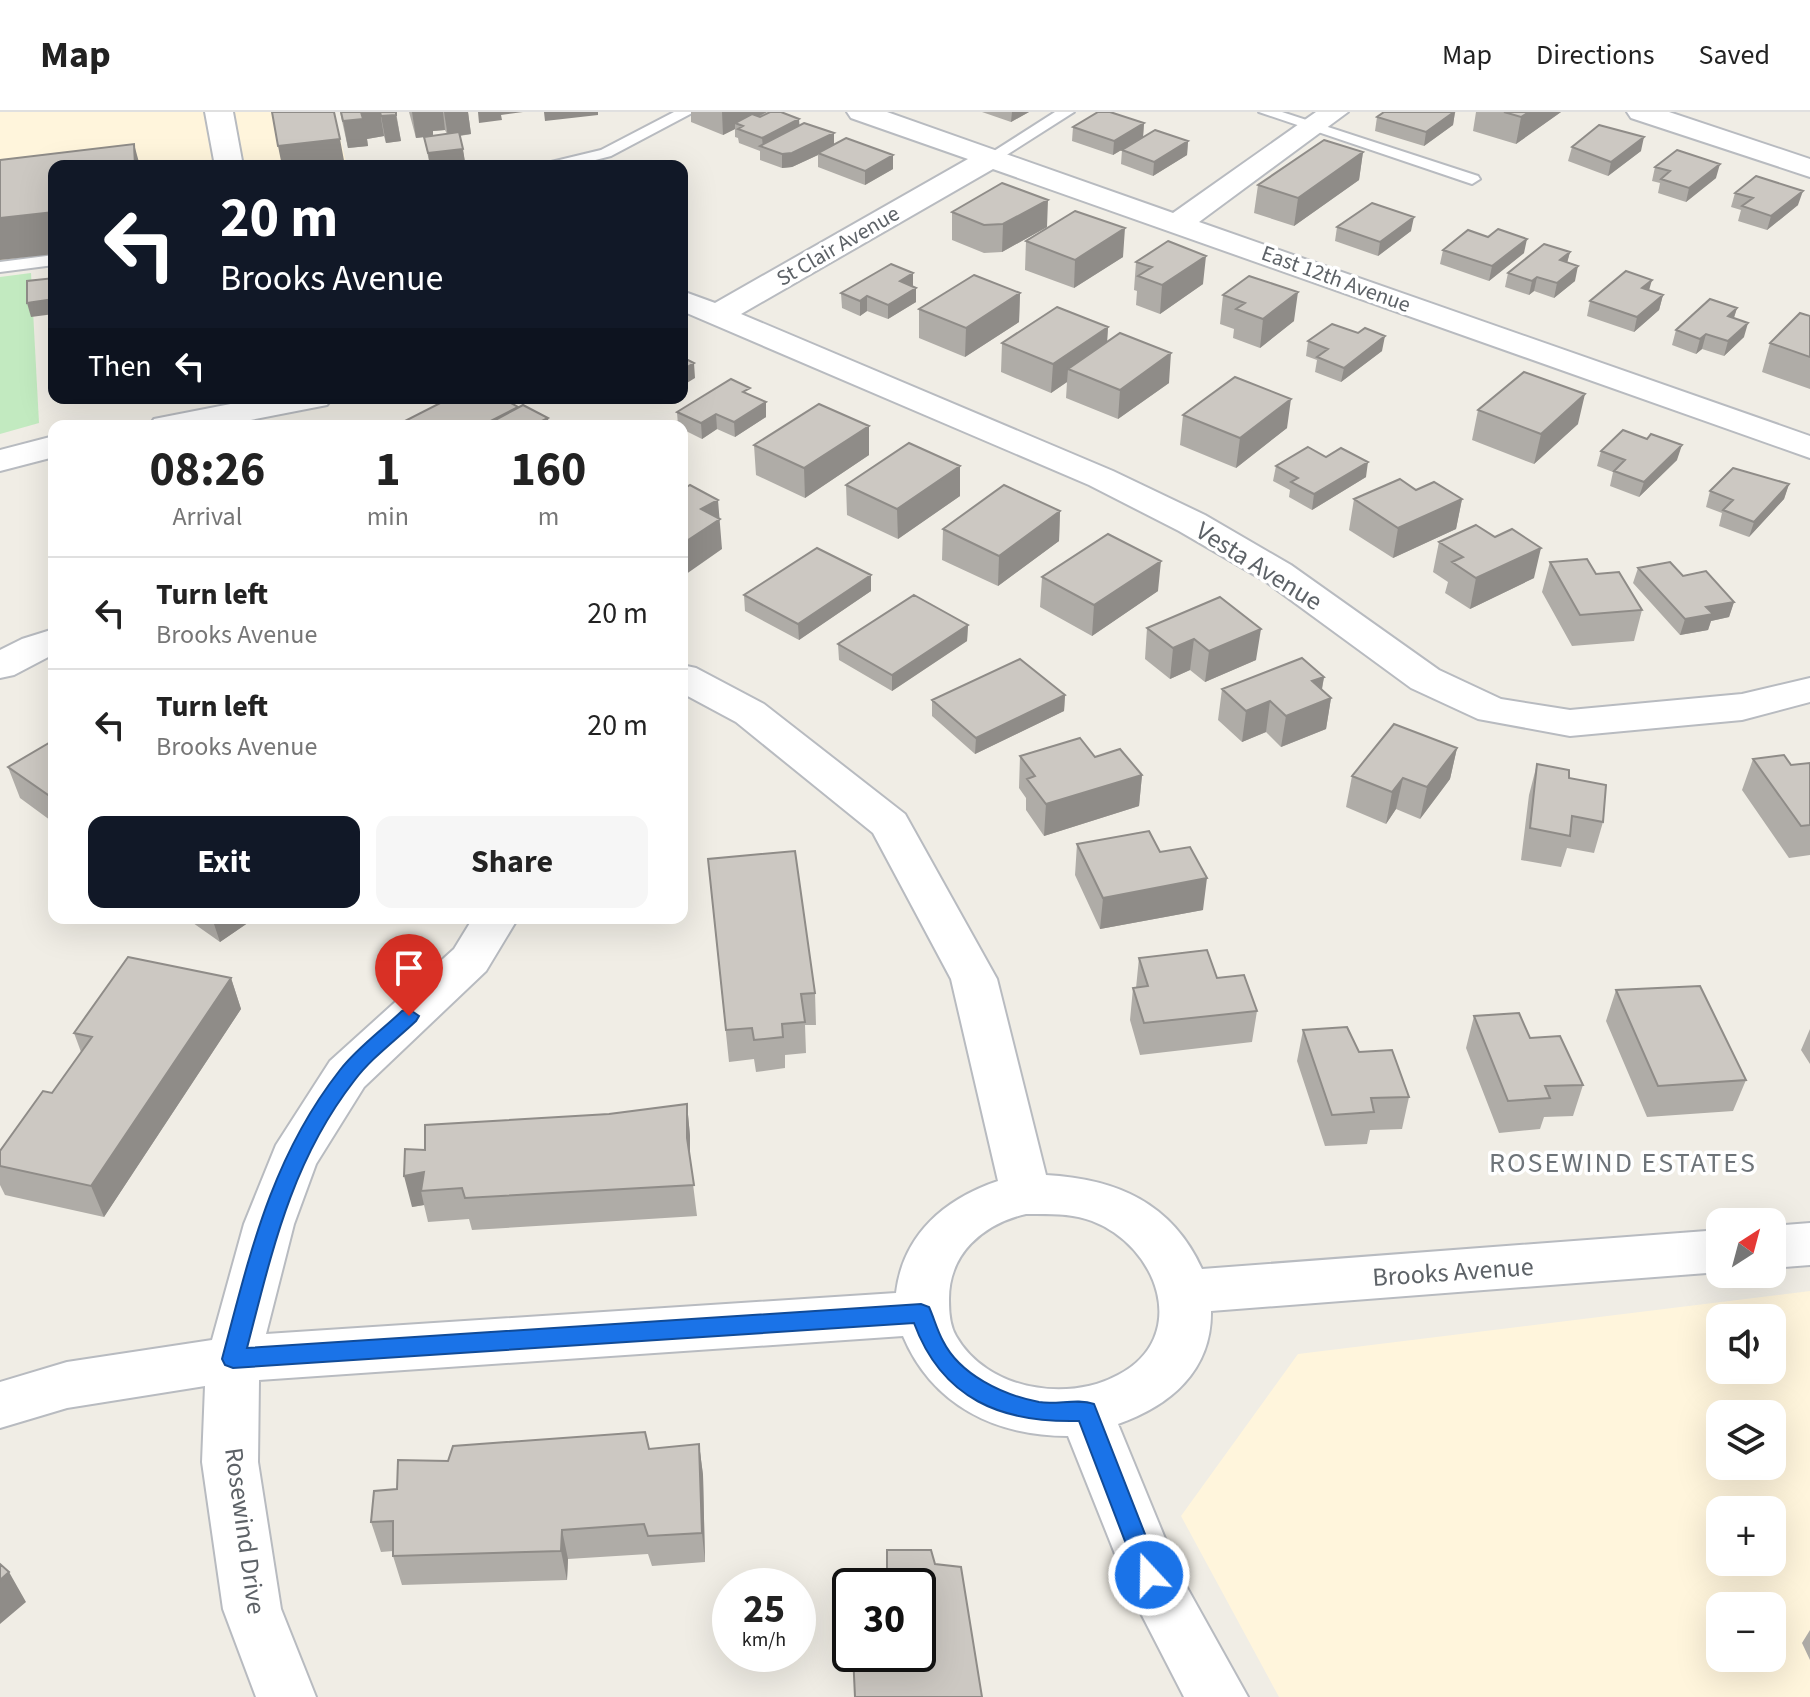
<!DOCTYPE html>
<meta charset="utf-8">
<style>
:root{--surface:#fff;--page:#f6f6f6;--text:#222;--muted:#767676;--line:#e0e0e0;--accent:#111827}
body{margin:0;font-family:"Source Sans 3",sans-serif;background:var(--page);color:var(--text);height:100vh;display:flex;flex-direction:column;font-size:30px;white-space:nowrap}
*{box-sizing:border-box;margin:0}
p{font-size:26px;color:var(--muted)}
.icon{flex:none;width:44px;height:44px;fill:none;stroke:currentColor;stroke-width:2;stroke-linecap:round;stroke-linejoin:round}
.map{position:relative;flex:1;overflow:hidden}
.panel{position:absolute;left:48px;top:308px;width:640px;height:504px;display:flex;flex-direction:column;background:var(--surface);border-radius:16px;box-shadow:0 8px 32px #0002}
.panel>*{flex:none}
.top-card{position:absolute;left:48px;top:48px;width:640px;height:244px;border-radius:16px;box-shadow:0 8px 32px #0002;background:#111827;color:#fff;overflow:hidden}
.needle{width:52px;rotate:36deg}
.buttons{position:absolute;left:1706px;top:1096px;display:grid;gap:16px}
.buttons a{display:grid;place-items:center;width:80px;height:80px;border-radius:16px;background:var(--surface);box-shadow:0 8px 32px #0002;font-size:40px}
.speed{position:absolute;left:712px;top:1456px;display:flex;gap:16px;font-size:40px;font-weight:700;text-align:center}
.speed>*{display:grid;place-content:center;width:104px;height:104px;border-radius:50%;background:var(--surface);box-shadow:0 8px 32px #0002;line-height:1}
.speed small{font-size:20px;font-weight:400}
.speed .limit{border:4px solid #111;border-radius:12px;background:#fff;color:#111}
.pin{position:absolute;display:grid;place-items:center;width:68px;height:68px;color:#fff;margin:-82px -34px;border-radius:50% 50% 50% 0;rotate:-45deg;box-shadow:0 0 8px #0007}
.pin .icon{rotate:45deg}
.me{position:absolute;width:88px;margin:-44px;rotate:339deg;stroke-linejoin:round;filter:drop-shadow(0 0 6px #0008)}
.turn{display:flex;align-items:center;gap:28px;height:168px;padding:0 40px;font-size:36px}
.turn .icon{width:104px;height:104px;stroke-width:2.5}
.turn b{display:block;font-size:56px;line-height:68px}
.then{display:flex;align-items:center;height:76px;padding:0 40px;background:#0003;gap:16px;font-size:30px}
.eta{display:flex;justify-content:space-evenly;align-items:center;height:136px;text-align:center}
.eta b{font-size:48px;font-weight:700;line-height:56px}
.button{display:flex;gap:16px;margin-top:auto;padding:16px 40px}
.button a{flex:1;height:92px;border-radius:16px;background:var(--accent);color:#fff;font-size:32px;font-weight:700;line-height:92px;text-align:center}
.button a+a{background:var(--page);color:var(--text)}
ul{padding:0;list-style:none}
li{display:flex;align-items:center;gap:24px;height:112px;padding:0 40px;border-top:2px solid var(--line)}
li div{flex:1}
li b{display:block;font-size:30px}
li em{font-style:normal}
header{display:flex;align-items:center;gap:48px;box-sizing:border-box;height:112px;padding:0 40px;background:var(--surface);border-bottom:2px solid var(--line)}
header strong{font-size:38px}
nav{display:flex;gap:44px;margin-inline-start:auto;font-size:28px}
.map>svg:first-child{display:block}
.commercial{fill:#fff5dc;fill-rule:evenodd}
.green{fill:#c2eac0}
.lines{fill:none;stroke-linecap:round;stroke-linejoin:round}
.service-casing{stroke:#b8bbc0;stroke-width:4}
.minor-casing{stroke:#b8bbc0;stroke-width:4}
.service{fill:#fff;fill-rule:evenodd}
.minor{fill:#fff;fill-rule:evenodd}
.wall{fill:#afaca7;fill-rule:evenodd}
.shaded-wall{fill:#8f8c88}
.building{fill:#ccc8c2;stroke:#8f8c88;stroke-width:2}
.route{fill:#1a73e8;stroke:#114b97;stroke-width:2}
.labels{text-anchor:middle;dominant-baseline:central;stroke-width:7;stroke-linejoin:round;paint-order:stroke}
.far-street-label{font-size:22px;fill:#5d6267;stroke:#fff}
.street-label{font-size:26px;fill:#5d6267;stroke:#fff}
.neighbourhood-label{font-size:28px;letter-spacing:2px;fill:#6e7479;stroke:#fff}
</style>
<header>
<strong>Map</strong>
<nav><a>Map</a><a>Directions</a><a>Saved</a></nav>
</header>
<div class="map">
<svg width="1810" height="1585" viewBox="0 0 1810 1585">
<rect width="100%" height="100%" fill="#f0ede5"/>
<path class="commercial" d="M0 0H334L347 54H54V146L0 153Z
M1810 1179V1585H1279L1181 1404 1298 1242ZM1720 1206H1772V1258H1720ZM1720 1302H1772V1354H1720ZM1720 1398H1772V1450H1720ZM1720 1494H1772V1546H1720Z"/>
<path class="green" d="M31 161 39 311 0 322V165Z"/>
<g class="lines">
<defs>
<path id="service" d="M674 0H694L611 44 572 54H545L547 51 601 38Z
M1055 0H1074L997 49 991 51 983 46Z
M1259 0H1282L1478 64 1480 67 1472 72 1466 70Z
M54 143V153L0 160V150Z"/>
<path id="minor" d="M205 0H233L243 54H215Z
M847 0H887L1173 101 1316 0H1348L1199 110 1810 324V346L993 57 741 202 1113 359 1205 403 1291 453 1439 558 1501 587 1570 598 1742 582 1810 566V590L1742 608 1570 624 1478 607 1411 576 1265 469 1179 419 1089 373 682 199V179L715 191 968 47 851 6Z
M1627 0H1669L1810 47V65L1631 6Z
M261 286H332L327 293 220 314H149L154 307Z
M54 324V345L0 359V338Z
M54 517V542L14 563 0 566V538L22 527Z
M682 553 696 556 764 592 905 702 997 867 1046 1063C1117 1067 1172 1091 1202 1157L1720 1118V1160L1211 1199C1212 1259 1170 1294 1118 1312L1180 1463 1248 1585H1184L1131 1482 1068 1324C995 1324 932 1293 903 1224L259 1268 258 1350 281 1497 316 1585H256L223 1497 202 1350 205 1274 67 1296 0 1316V1270L67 1250 212 1228 244 1112 276 1033 330 949 454 837 473 806H518L486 859 364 975 316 1052 294 1112 266 1222 896 1181C903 1122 945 1087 998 1069L951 867 873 721 736 610 682 581ZM1026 1102C1047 1102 1072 1101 1092 1109 1158 1134 1191 1225 1118 1263 1067 1291 987 1278 956 1224 950 1214 949 1200 949 1189 948 1142 983 1112 1026 1102Z
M1810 1111V1153L1772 1156V1114Z"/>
</defs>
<use href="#service" class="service-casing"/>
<use href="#minor" class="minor-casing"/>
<use href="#service" class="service"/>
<use href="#minor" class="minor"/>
</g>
<path class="wall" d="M340 0H396L401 29 386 31 384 24 367 27 368 34 348 36Z
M409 0H468L471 22 460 24 465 50 430 54 424 25 416 26ZM445 18 447 22 433 24V19Z
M691 0H767L759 5 834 21V32L893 43V57L865 73 818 55V43L792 55 782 56 760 48V39L739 31 738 26 735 25V17L723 23 691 10Z
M982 0H1029L1011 10Z
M1455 0 1453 13 1424 34 1375 19 1377 5Z
M1476 0H1561L1516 32 1473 19Z
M1144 11 1143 25 1113 43 1072 29 1073 15Z
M1188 29 1187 43 1153 64 1121 52 1122 38Z
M1572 35 1641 39 1608 64 1568 49Z
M1363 40 1359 68 1294 114 1254 101 1258 73Z
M1655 55 1716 66 1686 90 1658 81 1660 71 1652 69Z
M1735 81 1798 93 1767 118 1738 109 1741 98 1731 95Z
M952 100 1047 115 1002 140 984 141 952 128Z
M1337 115 1411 119 1378 144 1335 129Z
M1026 129 1123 145 1074 176 1025 158Z
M1443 138 1524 141 1489 169 1440 152Z
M1570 140 1567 150 1575 169 1554 186 1534 179 1529 183 1505 175 1508 161Z
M1136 150 1203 172 1160 202 1136 193 1137 179 1134 178Z
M913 174 916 190 888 207 867 199 860 204 842 196 841 181Z
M1649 179 1663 183 1659 198 1634 220 1587 204 1590 189Z
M1020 181 1019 210 965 245 919 226V197Z
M1223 183 1294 209 1260 236 1233 226 1234 217 1220 212Z
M1737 196 1734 206 1744 225 1724 244 1702 237 1696 242 1672 233 1676 218Z
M1810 204V277L1762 260 1770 231Z
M1108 215 1107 231 1169 271 1118 307 1066 286 1067 270 1051 281 1001 260 1002 231Z
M1308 229 1382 239 1341 270 1315 260 1317 248 1306 244Z
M750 283 766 290V305L735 325 717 317 702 327 682 317V314H678L677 300Z
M618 286H636L628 291Z
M1478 298 1578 312 1534 352 1472 328Z
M1183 303 1287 316 1236 356 1180 333Z
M869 314V343L805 386 756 363 754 333Z
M1647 327 1677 348 1639 385 1610 374 1613 360 1597 354 1601 339Z
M960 354V384L898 427 847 403 846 373Z
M1276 354 1366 365 1312 398 1289 385 1290 378 1273 369Z
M1789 372 1784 387 1749 425 1719 414 1722 401 1706 395 1710 379Z
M1416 378 1462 387 1456 417 1393 446 1349 418 1354 387Z
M1060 399 1059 429 998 474 942 448 943 417Z
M1439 430 1534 466 1470 497 1445 481 1448 470 1433 460Z
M1550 450 1596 462 1642 498 1634 529 1572 534 1542 480Z
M1638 456 1683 464 1734 490 1729 505 1711 509 1708 518 1680 523 1633 471Z
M1042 465 1158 479 1092 524 1040 495Z
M871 479 799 528 745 499 744 483Z
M1220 485 1256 548 1205 570 1190 558 1170 567 1145 547 1147 516Z
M968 513 967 529 892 579 839 548 838 532Z
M1324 565 1322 578 1331 586 1326 617 1281 635 1266 620 1242 630 1218 608 1222 577Z
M1065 583 1064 599 975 642 932 604V588Z
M54 628V711L20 686 8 655Z
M1457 636 1450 667 1420 707 1396 697 1386 712 1346 695 1352 664Z
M1020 644 1095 645 1142 663 1139 694 1044 724 1026 698V686L1019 676Z
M1753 647 1791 653 1810 651V743L1789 746 1742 678Z
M1537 652 1569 666 1603 710 1594 741 1567 736 1561 755 1521 748 1529 683Z
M1077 732 1160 740 1203 798 1100 817 1075 763Z
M711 778 815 881 816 913H805L806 941 785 943V956L756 960 754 947 729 950Z
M186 806H255L220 830Z
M1139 846 1217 866 1257 899 1252 930 1140 943 1130 908 1133 876H1136Z
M231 866 241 897 104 1105 5 1083 0 1073V1039L52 981 81 940 74 921Z
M1616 878 1746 968 1733 999 1647 1005 1606 909Z
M1474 904 1583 973 1573 1004 1544 1005 1540 1017 1499 1021 1466 936Z
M1810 917V952L1801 938Z
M1303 918 1409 985 1402 1017 1370 1018 1367 1032 1325 1034 1297 949Z
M687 992 690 1024V1048L697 1104 472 1118 469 1107 428 1110 424 1093 412 1095 425 1038 609 1002Z
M699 1332 703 1363 705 1450 652 1454 648 1442 568 1447 567 1468 402 1473 393 1444V1439L381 1440 371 1410 397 1377 649 1337Z
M1810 1518V1548L1802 1531Z"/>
<path class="shaded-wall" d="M361 0H380L384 24 367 27 368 34 348 36 343 9Z
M412 0H443L445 18 433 19V24L416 26Z
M444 0H468L471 22 448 25Z
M478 0H523L501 3 502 8 479 11Z
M544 0H598V3L545 9Z
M722 0H767L742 13 735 11V17L723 23Z
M1012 0H1029L1011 10Z
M1455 0 1453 13 1424 34 1426 20Z
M1529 0H1561L1516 32 1521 5Z
M396 3 401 29 386 31 381 4Z
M799 7 800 20 763 35 762 26Z
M1144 11 1143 25 1113 43 1114 29Z
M834 21V35L818 41V43L792 55 782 56V42Z
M1644 25 1641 39 1608 64 1611 50Z
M340 27 345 54H282L278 34Z
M1188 29 1187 43 1153 64 1154 50Z
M134 32 140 54H135Z
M463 37 465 50 430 54 428 41Z
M1363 40 1359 68 1294 114 1298 86Z
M893 43V57L865 73V59Z
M1720 52 1716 66 1686 90 1689 76Z
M1803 79 1798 93 1767 118 1771 104Z
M1048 88 1047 115 1002 140 1003 112Z
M54 100V142L0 148V106Z
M1414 105 1411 119 1378 144 1380 130Z
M1125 116 1123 145 1074 176 1075 148Z
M1527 127 1524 141 1489 169 1492 154Z
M1570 140 1566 155 1560 148Z
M1206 144 1203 172 1160 202 1162 173Z
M1578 154 1575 169 1554 186 1557 171Z
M913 161V175L900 169Z
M1537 165 1534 179 1529 183 1532 169Z
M1652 168 1648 182 1642 176Z
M916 176V190L888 207V193Z
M1298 180 1294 209 1260 236 1263 207Z
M1020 181 1019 210 965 245 966 216Z
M1663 183 1659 198 1634 220 1637 205Z
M867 184V199L860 204V189Z
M54 187V202L31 205 27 191Z
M1737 196 1732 211 1728 204Z
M1748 211 1744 225 1724 244 1728 229Z
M1108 215 1106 244 1068 257 1067 270 1051 281 1053 252Z
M1706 222 1702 237 1696 242 1700 227Z
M1385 224 1382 239 1341 270 1344 256Z
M1171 241 1169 271 1118 307 1120 278Z
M694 251 695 266 682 274V258Z
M1585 282 1578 312 1534 352 1541 322Z
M1291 287 1287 316 1236 356 1240 326Z
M766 290V305L735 325 734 310Z
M716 302 717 317 702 327 701 311Z
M548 306 549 314H532Z
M869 314V343L805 386 804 356Z
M1682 333 1677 348 1639 385 1644 370Z
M1368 350 1366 365 1312 398 1314 382Z
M960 354V384L898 427 897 397Z
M1789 372 1784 387 1749 425 1754 410Z
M1462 387 1456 417 1393 446 1398 416Z
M718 388 722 437 682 465V432L701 397Z
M1060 399 1059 429 998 474 999 444Z
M1541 436 1534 466 1470 497 1476 466Z
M1161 449 1158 479 1092 524 1094 493Z
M871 463V479L799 528 798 512Z
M1734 490 1729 505 1711 509 1708 518 1680 523 1685 507 1706 495Z
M968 513 967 529 892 579V563Z
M1261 517 1256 548 1205 570 1209 539Z
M1194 527 1190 558 1170 567 1173 536Z
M1324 565 1319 591 1331 586 1326 617 1281 635 1286 604 1312 569Z
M1065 583 1064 599 975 642 976 626Z
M1270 589 1266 620 1242 630 1246 599Z
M1457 636 1450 667 1420 707 1427 675Z
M1142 663 1139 694 1044 724 1046 692Z
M1403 666 1396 697 1386 712 1392 680Z
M1207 766 1203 798 1100 817 1103 786Z
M212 806H255L220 830Z
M231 866 241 897 104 1105 91 1074Z
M687 992 690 1024V1057L687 1026Z
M424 1060 421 1079 424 1093 412 1095 404 1064Z
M699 1332 703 1363 705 1450 702 1421Z
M562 1418 568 1447 567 1468 561 1439Z
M9 1460 26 1490 0 1512V1468Z"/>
<path class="building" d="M272 0H334L340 27 278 34Z
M341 0H361L363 7 343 9Z
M380 0H396V3L381 4Z
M770 0H781L799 7 762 26 738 17 743 14 735 11 752 2 760 5Z
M1098 0H1110L1144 11 1114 29 1073 15Z
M1384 0H1454L1426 20 1377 5Z
M1504 0H1529L1521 5Z
M804 11 834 21 792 41 782 42 760 34Z
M1599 13 1644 25 1611 50 1572 35Z
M1155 18 1188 29 1154 50 1122 38Z
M459 20 463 37 428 41 424 25Z
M846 26 893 43 865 59 818 41Z
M1324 28 1363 40 1298 86 1258 73Z
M134 32 135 54H54V100L0 106V48Z
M1677 38 1720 52 1689 76 1661 67 1670 59 1655 55Z
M1756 64 1803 79 1771 104 1742 94 1753 86 1735 81Z
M1002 71 1048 88 1003 112 984 113 952 100Z
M1372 91 1414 105 1380 130 1337 115Z
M1075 99 1125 116 1075 148 1026 129Z
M1498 117 1527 127 1492 154 1443 138 1468 118 1488 125Z
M1168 129 1206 144 1162 173 1138 164 1152 155 1136 150Z
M1544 132 1570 140 1560 148 1578 154 1557 171 1537 165 1532 169 1508 161Z
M891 152 913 161 900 169 916 176 888 193 867 184 860 189 841 181Z
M1626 159 1652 168 1642 176 1663 183 1637 205 1590 189Z
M974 163 1020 181 966 216 919 197Z
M1249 164 1298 180 1263 207 1236 197 1245 191 1223 183Z
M54 166V187L27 191V169Z
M1710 187 1737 196 1728 204 1748 211 1728 229 1706 222 1700 227 1676 218Z
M1057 195 1108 215 1053 252 1002 231Z
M1800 201 1810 204V245L1770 231Z
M1332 212 1358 221 1365 216 1385 224 1344 256 1317 245 1328 237 1308 229Z
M1120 221 1171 241 1120 278 1068 257Z
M682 245 694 251 682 258Z
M1524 260 1585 282 1541 322 1478 298Z
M1235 265 1291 287 1240 326 1183 303Z
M731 267 750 276 743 280 766 290 734 310 716 302 701 311 677 300Z
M450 286H502L518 295 481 314H407L401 311Z
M819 292 869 314 804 356 754 333Z
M523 293 548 306 532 314H484Z
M1623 318 1647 327 1651 322 1682 333 1644 370 1614 359 1625 348 1601 339Z
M909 331 960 354 897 397 846 373Z
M1308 335 1326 345 1341 336 1368 350 1314 382 1291 370 1298 366 1276 354Z
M1733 356 1789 372 1754 410 1723 398 1733 388 1710 379Z
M1400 367 1416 378 1434 370 1462 387 1398 416 1354 387Z
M690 373 718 388 701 397 720 407 682 432V378Z
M1004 373 1060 399 999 444 943 417Z
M1476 413 1495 425 1512 417 1541 436 1476 466 1452 450 1463 445 1439 430Z
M1108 422 1161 449 1094 493 1042 465Z
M817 436 871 463 798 512 744 483Z
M1587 447 1596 462 1619 460 1642 498 1580 503 1550 450Z
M1670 450 1683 464 1706 459 1734 490 1706 495 1713 502 1685 507 1638 456Z
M914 483 968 513 892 563 838 532Z
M1220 485 1261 517 1209 539 1194 527 1173 536 1147 516Z
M1302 546 1324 565 1312 569 1331 586 1286 604 1270 589 1246 599 1222 577Z
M1020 547 1065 583 976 626 932 588Z
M1394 612 1457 636 1427 675 1403 666 1392 680 1352 664Z
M1080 626 1095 645 1120 637 1142 663 1046 692 1027 667 1035 664 1020 644Z
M54 628V687L8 655Z
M1784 643 1791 653 1810 651V713L1801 714 1753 647Z
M1537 652 1569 658V666L1606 673 1603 710 1572 704 1570 724 1530 716Z
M1149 719 1160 740 1190 735 1207 766 1103 786 1077 732Z
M795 739 815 881 801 882 805 910 782 912 783 925 754 928 752 916 726 918 708 747Z
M1207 838 1217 866 1244 863 1257 899 1144 911 1133 876 1148 874 1139 846Z
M128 845 231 866 91 1074 0 1054V1039L43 979 52 981 92 925 74 921Z
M1700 874 1746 968 1658 974 1616 878Z
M1519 901 1530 926 1560 924 1583 973 1545 974 1550 986 1508 989 1474 904Z
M1347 915 1359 940 1392 938 1409 985 1371 986 1374 1000 1332 1003 1303 918Z
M687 992V1026L694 1073 465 1086 462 1076 421 1079 424 1060 404 1064 405 1037 425 1038V1013L609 1002Z
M645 1320 649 1337 699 1332 702 1421 648 1424 644 1412 562 1418 561 1439 393 1444V1409L371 1410 374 1379 397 1377 398 1348 448 1349 453 1334Z
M887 1438H931L935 1452 961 1455 982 1585H855L853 1542H918V1474H850V1483L849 1464 887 1460Z
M0 1452 9 1460 0 1468Z"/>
<path class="route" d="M409 897 419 904 416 909C396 928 370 947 354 969 291 1050 272 1140 247 1236L921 1192 929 1195C934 1206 937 1218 943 1229 960 1263 1003 1283 1039 1290 1057 1293 1077 1286 1094 1292L1161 1463 1157 1471 1149 1474 1141 1471 1079 1309C1001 1311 942 1287 914 1211L233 1256 225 1253 222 1247C250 1142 271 1046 340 958 357 936 382 918 402 899Z"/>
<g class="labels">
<g class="far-street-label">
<text transform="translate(838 134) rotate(-30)">St Clair Avenue</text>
<text transform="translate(1336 167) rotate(20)">East 12th Avenue</text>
</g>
<g class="street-label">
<text transform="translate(1259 454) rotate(32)">Vesta Avenue</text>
<text transform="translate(1453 1160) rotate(-4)">Brooks Avenue</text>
<text transform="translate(245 1419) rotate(82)">Rosewind Drive</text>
</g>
<g class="neighbourhood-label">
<text x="1623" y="1051">ROSEWIND ESTATES</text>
</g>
</g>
</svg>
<div class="buttons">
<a><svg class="needle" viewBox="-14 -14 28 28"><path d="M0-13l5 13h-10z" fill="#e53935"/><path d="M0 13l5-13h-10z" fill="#767676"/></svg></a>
<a><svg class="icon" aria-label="sound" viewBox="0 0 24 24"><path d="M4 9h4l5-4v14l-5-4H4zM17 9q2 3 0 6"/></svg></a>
<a><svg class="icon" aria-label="layers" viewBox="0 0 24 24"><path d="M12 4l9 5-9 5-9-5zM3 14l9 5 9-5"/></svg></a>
<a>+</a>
<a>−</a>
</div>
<div class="speed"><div>25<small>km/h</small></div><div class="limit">30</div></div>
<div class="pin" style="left:409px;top:904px;background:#d93025"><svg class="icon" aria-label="arrive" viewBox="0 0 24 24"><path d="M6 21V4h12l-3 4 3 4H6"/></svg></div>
<svg class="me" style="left:1149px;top:1463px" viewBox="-20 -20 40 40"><circle r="17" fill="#1a73e8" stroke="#fff" stroke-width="3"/><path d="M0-11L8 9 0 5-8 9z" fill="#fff"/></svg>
<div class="top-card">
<div class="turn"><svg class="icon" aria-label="left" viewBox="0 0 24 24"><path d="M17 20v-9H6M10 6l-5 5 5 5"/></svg><div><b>20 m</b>Brooks Avenue</div></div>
<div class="then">Then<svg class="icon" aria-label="left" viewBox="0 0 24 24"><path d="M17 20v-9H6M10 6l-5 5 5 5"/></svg></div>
</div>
<section class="panel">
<div class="eta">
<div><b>08:26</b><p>Arrival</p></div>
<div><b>1</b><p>min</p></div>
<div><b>160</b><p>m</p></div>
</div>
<ul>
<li><svg class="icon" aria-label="left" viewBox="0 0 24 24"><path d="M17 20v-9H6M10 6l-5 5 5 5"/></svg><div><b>Turn left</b><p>Brooks Avenue</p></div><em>20 m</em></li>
<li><svg class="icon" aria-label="left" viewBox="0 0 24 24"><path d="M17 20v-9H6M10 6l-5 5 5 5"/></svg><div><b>Turn left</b><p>Brooks Avenue</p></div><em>20 m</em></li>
</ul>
<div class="button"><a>Exit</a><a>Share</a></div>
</section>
</div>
